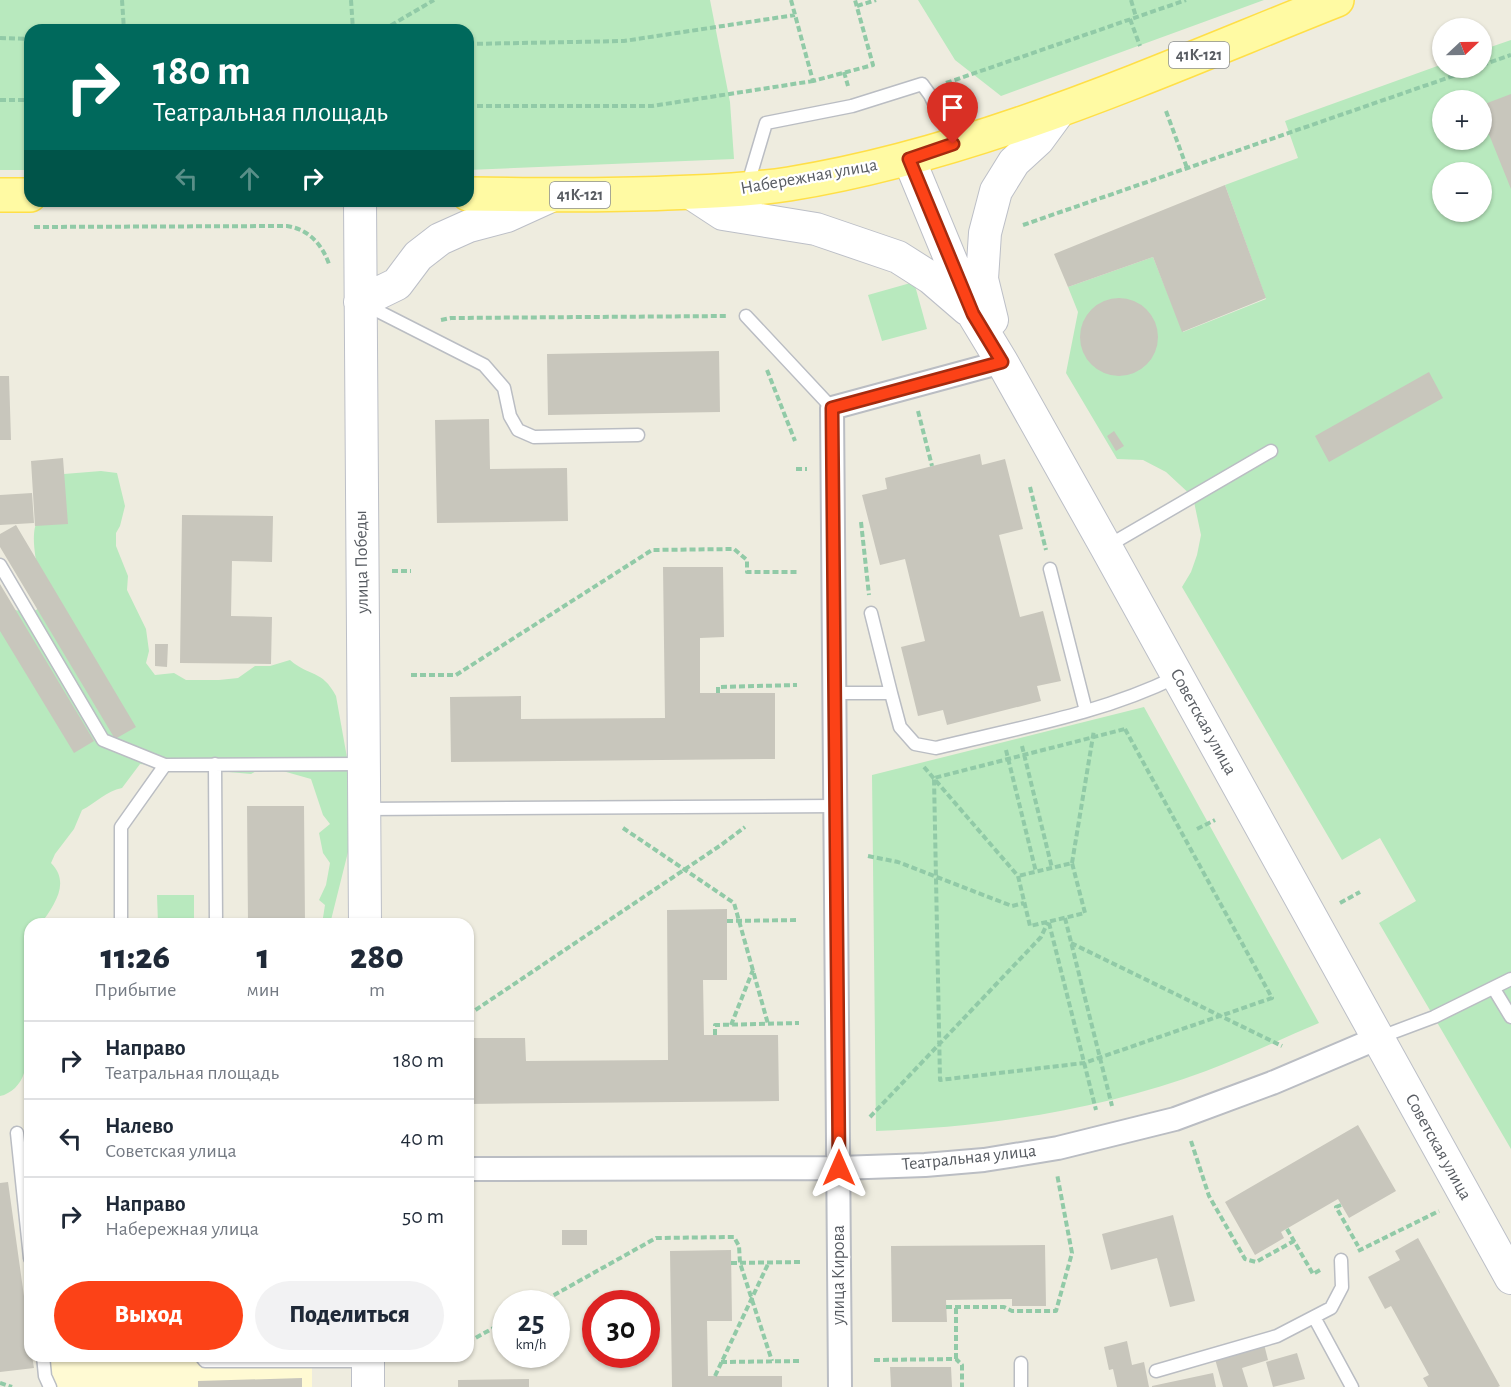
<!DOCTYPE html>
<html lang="ru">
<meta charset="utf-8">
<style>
:root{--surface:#fff;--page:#f2f2f3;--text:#1f2937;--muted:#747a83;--line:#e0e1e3;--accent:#fc4217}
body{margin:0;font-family:"Alegreya Sans",sans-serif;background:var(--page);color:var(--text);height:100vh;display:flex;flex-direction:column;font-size:22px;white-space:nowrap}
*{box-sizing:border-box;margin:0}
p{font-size:20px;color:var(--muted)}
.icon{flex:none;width:33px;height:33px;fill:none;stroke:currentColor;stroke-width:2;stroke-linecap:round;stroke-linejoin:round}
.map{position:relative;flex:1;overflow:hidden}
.side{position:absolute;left:24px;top:918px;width:450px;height:444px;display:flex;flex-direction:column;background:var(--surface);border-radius:18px;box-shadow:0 2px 4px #0004}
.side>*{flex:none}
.banner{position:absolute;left:24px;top:24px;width:450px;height:183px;border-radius:18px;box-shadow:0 2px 4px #0004;background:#00695c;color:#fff;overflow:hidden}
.needle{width:39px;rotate:68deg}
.controls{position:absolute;left:1432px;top:18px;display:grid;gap:12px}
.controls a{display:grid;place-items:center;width:60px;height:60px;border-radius:50%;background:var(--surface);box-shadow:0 2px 4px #0004;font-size:30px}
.speed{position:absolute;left:492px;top:1290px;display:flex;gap:12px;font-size:30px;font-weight:700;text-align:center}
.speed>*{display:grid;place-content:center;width:78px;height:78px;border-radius:50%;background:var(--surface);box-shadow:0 2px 4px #0004;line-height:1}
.speed small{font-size:15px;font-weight:400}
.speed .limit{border:9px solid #d22;background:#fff;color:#111}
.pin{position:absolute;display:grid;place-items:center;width:51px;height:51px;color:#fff;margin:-62px -26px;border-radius:50% 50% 50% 0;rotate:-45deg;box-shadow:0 0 6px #0007}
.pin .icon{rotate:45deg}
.me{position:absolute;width:66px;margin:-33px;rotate:0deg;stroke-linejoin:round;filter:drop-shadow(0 0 4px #0008)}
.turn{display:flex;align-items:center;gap:21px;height:126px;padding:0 30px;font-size:27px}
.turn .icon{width:78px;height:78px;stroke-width:2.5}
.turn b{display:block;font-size:42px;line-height:51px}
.lanes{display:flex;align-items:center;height:57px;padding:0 30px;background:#0003;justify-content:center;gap:30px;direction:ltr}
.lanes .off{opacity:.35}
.eta{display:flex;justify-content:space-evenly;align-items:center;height:102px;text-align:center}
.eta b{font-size:36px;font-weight:800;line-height:42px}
.action{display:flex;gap:12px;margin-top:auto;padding:12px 30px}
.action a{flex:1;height:69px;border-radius:36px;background:var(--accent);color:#fff;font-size:24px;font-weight:800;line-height:69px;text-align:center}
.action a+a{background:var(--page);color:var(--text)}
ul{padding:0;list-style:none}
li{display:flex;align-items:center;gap:18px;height:78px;padding:0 30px;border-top:2px solid var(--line)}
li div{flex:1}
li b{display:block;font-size:22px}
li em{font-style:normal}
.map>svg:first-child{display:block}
.commercial{fill:#fffad3}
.green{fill:#b8e9be;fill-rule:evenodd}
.building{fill:#c8c6bc}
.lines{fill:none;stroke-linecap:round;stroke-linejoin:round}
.lane-casing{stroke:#babdc3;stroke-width:15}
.street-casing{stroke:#babdc3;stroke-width:26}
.secondary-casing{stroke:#bcbfc7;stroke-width:34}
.primary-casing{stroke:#ffdf47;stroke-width:36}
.path{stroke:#91caa7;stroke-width:4;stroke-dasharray:6 3;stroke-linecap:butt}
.lane{stroke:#fff;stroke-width:12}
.street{stroke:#fff;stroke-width:22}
.secondary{stroke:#fff;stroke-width:32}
.primary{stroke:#fffaa3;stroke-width:33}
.route-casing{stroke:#a42b0f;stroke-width:15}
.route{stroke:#fc4217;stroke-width:10}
.labels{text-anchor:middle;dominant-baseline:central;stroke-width:4.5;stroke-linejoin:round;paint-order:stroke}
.shield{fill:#fff;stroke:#8a8d91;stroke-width:1.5}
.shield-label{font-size:16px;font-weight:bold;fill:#585c62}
.street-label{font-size:18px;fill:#585c62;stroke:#fff}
</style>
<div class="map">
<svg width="1511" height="1387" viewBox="0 0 1511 1387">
<rect width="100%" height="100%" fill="#eeecdf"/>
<path class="commercial" d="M42 1356H312V1387H42Z"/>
<path class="green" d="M0 0H710L730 102 734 159 468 170V30H30V170H0Z
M918 0H1264L1001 96 955 60Z
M1511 40V1149L1379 923 1416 901 1380 838 1342 860 1182 587 1191 572 1197 555 1201 535 1193 497 1166 472 1143 460 1117 459 1066 373 1078 312 1068 287 1153 257 1183 332 1266 299 1225 185 1298 158 1285 121 1443 64V68H1482V50ZM1443 100H1482V140H1443ZM1443 172H1482V212H1443Z
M914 282 927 329 882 341 868 295Z
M101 471 117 473 125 506 120 526 116 533V546L128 576 127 590 146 629 149 651 146 663 155 675 174 673 186 680H219L238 678 255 666H270L290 660C309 677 322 669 336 696L351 780 348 852 330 924H322L325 905 319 900 326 885 330 863 323 853 319 833 330 824 323 815 311 779 265 766 251 774 140 764 122 788C106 791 96 803 82 810L74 829 55 854 51 863C71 883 54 905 41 924H30V1054C25 1061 27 1066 24 1073 21 1084 11 1094 0 1096V596L15 610 31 613 46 604C41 584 29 542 36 524 43 507 55 490 64 474Z
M1144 707 1319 1023C1281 1039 1244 1057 1206 1071 1100 1110 988 1127 876 1131L872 775Z
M157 895H194V924H158Z"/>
<path class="building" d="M1511 94V189L1482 117V105Z
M1225 185 1266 298 1182 332 1153 257 1068 287 1054 254Z
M1080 337a39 39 0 1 1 78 0a39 39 0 1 1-78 0Z
M719 351 720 412 548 415 547 354Z
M1429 372 1443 398 1329 462 1315 436Z
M0 376H9L11 440H0Z
M489 419 490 469 567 468 568 521 437 523 435 420Z
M1114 431 1124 446 1116 451 1107 436Z
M980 454 982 465 1005 459 1023 529 999 535 1020 617 1043 611 1061 681 1037 686 1041 701 947 725 943 710 918 716 901 647 925 641 905 559 880 565 862 495 887 489 885 478Z
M63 458 68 524 35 526 31 461Z
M32 493 34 523 0 525V495Z
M182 515 273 516 272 562 232 561 231 616 272 617 271 664 180 663Z
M16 525 136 727 115 739 0 547V534Z
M663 567H723L724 637 700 638V693H775V759L451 762 450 697 521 696V719L665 718Z
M0 584 94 741 74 753 0 631Z
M155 644H168L167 667 155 666Z
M247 806H304L305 924H248Z
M727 909V980H703L704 1035H778L779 1101 468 1104V1038H525L526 1061 668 1060 667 910Z
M1358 1125 1396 1191 1349 1218 1338 1199 1281 1232 1284 1238 1255 1255 1225 1202Z
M8 1182 30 1339V1356H32L34 1368 0 1372V1183Z
M1173 1215 1195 1301 1170 1307 1157 1258 1111 1270 1102 1234Z
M562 1230H587V1245H562Z
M1418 1238 1500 1386 1498 1387H1428L1423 1378 1429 1375 1391 1306 1385 1309 1368 1277 1400 1260 1395 1251Z
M1045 1245 1046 1306H1012V1299L946 1300 947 1322H892L891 1246Z
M731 1250 732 1321H707L708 1376H782V1387H672L670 1251Z
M1127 1341 1132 1365 1144 1362 1149 1387H1117L1113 1369 1109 1370 1104 1347Z
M1264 1344 1268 1360 1242 1368 1248 1387H1223L1215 1359Z
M1297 1353 1305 1379 1273 1387 1266 1362Z
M890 1367H951L952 1387H891Z
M1213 1373 1216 1387H1152V1386Z
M302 1378V1387H198V1381Z
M529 1379V1387H458V1380Z"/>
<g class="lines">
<defs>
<path id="lane" d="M747 187 766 123 852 106 922 84 930 95 953 143
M364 304 484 365 504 388 510 416 518 430 534 437 638 435
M746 316 832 408
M1106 547 1271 451
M0 565 103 740 165 765
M1050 569 1086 711
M871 613 891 693
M835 693H891L900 727 915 744 936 748C1017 728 1101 714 1176 677
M215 764 216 924
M364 809 836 806
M121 924V827L165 765 363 764
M1494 989 1511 1017
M1378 1038 1434 1017 1511 979
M17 1133 30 1258
M1314 1317 1352 1387
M43 1356 45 1376 50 1387
M201 1356 205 1361H367
M1156 1371 1277 1336 1331 1308 1342 1287 1341 1260
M1021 1387V1363"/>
<path id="street" d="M468 1169 839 1168 925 1165 984 1160 1058 1148 1175 1119 1272 1083 1378 1038
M840 1387 832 408 1002 362"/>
<path id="secondary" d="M909 159 973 314 1002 362 1106 547 1511 1278
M691 193 723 214 816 229 898 257 931 278 967 309
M360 201 365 924
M360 302 397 284 418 256 440 239 469 226 507 216 551 196
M992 320 982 279 985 233 996 191 1014 162 1038 140 1060 110
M368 1356V1387"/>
<path id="primary" d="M468 194C534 195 601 196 667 193 708 192 749 190 789 184 980 153 1158 71 1337 0
M0 195H30"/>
</defs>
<use href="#lane" class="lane-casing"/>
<use href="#street" class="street-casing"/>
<use href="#secondary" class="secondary-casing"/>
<use href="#primary" class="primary-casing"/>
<path class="path" d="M122 0 124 30
M351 0 353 30
M791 0 813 81 873 65 855 0
M1131 0 1136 17
M857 6 876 0
M1130 19 1140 46
M383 30 434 0
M0 38 30 39
M468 44 624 41 795 15
M1482 65 1511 55
M844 72 848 86
M946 83 1186 0
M0 100H30
M468 106H652L813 81
M1166 111 1187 168
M1023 225 1476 68
M34 227 287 226C308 229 322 244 329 264
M441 320 451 318 728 316
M767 370 795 441
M918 411 932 466
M796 469H807
M1030 487 1046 550
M861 522 869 595
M392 571H411
M411 675H456L652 550 734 549 747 560V572H797
M718 693V687L797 685
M1125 729 1272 998 1084 1063 940 1080 934 778Z
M1022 746 1052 868
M1006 750 1036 872
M924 767 1018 876 1030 926 1085 913 1072 863 1018 876
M623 828 734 903 768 1024
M1197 829 1215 820
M868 856 898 862 1012 906 1024 903
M1072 863 1094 730
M1340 903 1360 892
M1065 918 1112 1106
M727 921 799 920
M1049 923 1096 1110
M1071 943 1282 1046
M468 1015 721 845 745 827
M731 1025 753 970
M715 1035V1025L799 1023
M870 1117 1041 937 1048 922
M1191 1141 1209 1196 1245 1259 1256 1262 1294 1241
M1341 1205 1336 1207 1358 1246
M1287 1229 1313 1274 1322 1269
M1358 1251 1439 1211
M731 1263 801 1262
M538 1304 656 1238 734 1237 739 1246 740 1263 772 1361
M946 1307H1004L1012 1311H1056L1072 1253 1057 1174
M468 1342 506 1321
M415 1357 443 1356
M956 1359V1307
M874 1360 956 1359 962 1365V1387
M721 1362 802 1361
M715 1376 769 1262
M0 1383 12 1387"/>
<use href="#lane" class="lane"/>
<use href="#street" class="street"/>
<use href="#secondary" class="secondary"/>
<use href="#primary" class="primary"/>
</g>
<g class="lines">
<defs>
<path id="route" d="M839 1168 832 408 1002 362 973 314 909 159 953 144"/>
</defs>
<use href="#route" class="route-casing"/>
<use href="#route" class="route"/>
</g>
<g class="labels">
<g class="shield">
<rect x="1169" y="42" width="60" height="26" rx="4.5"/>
<rect x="550" y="182" width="60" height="26" rx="4.5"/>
</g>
<g class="shield-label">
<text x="1199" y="55">41К-121</text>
<text x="580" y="195">41К-121</text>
</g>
<g class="street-label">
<text transform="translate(809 177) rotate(-10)">Набережная улица</text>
<text transform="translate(362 562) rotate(-91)">улица Победы</text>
<text transform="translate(1203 722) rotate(61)">Советская улица</text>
<text transform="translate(1438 1147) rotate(61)">Советская улица</text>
<text transform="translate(969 1158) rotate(-6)">Театральная улица</text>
<text transform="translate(839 1275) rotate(-90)">улица Кирова</text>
</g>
</g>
</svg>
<div class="controls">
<a><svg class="needle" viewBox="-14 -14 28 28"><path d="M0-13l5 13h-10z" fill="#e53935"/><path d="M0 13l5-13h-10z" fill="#747a83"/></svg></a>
<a>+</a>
<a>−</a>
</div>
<div class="speed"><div>25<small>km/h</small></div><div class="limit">30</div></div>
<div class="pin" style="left:953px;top:144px;background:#d93025"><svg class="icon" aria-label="arrive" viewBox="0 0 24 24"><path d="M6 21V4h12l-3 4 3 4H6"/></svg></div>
<svg class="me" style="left:839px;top:1168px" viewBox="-20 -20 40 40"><path d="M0-17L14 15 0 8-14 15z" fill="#fc4217" stroke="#fff" stroke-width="4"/></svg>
<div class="banner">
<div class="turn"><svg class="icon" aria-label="right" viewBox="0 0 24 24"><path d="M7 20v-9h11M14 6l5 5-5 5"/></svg><div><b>180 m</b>Театральная площадь</div></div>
<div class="lanes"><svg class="icon off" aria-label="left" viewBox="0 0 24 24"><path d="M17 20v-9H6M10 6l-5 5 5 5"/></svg><svg class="icon off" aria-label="ahead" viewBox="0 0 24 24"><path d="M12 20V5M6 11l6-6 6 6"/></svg><svg class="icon" aria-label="right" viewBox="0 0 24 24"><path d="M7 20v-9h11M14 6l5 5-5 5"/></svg></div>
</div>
<section class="side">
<div class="eta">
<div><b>11:26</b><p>Прибытие</p></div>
<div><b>1</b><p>мин</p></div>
<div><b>280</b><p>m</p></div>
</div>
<ul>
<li><svg class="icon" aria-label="right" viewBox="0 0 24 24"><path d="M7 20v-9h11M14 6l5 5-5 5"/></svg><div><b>Направо</b><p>Театральная площадь</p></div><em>180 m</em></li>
<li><svg class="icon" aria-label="left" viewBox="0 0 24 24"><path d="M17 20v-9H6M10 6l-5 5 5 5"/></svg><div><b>Налево</b><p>Советская улица</p></div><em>40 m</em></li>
<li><svg class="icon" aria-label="right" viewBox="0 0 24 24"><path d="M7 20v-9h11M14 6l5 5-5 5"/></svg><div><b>Направо</b><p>Набережная улица</p></div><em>50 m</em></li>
</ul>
<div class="action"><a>Выход</a><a>Поделиться</a></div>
</section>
</div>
